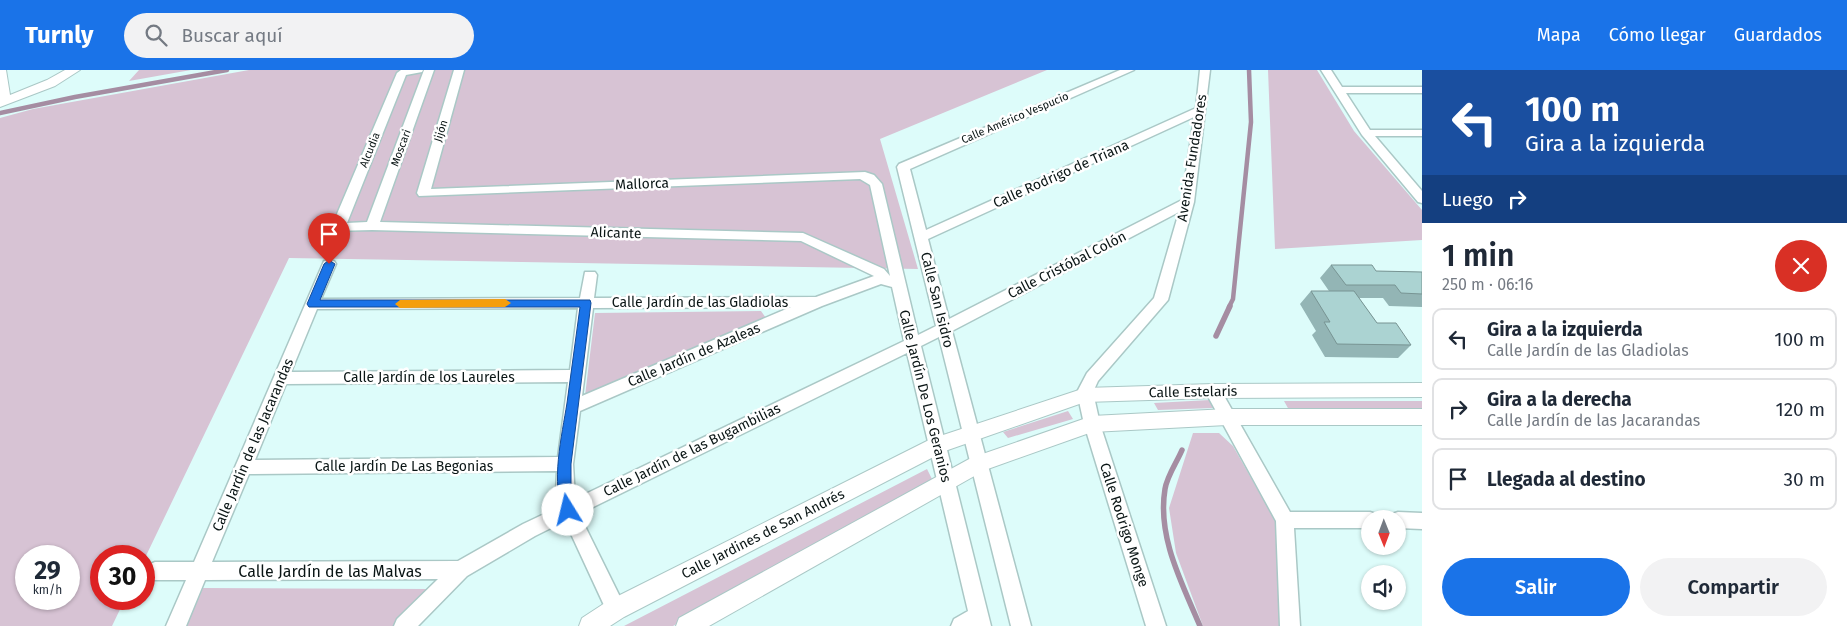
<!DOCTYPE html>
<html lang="es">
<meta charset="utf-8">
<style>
:root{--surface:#fff;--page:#f2f2f3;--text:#1f2937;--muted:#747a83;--line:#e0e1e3;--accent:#1a73e8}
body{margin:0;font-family:"Fira Sans",sans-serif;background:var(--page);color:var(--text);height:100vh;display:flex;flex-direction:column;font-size:19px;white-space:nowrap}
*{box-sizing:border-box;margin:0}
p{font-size:16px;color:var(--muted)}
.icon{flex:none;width:28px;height:28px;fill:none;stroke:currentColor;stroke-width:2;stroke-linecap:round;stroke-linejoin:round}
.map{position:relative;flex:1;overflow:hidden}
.details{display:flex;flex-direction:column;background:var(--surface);width:425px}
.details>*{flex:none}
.guide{background:#1a4fa0;color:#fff;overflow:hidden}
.needle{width:32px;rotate:179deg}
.tools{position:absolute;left:1361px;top:440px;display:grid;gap:10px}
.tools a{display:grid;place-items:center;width:45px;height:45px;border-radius:50%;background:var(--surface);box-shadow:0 1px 4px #0004;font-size:25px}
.speed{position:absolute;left:15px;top:475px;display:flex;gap:10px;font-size:25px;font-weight:700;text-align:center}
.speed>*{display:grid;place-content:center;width:65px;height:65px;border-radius:50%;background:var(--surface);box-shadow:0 1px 4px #0004;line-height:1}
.speed small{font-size:12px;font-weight:400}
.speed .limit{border:8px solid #d22;background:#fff;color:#111}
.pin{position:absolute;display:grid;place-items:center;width:42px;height:42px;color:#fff;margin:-51px -21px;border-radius:50% 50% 50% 0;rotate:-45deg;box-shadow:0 0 5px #0007}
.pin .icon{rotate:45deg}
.me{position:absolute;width:55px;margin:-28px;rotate:351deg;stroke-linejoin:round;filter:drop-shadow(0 0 4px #0008)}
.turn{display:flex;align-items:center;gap:18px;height:105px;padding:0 20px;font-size:22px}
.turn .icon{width:65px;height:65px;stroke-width:2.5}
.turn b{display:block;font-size:35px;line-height:42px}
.then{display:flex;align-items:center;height:48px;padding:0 20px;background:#0003;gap:10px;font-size:19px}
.round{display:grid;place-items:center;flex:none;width:52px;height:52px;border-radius:26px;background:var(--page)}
.head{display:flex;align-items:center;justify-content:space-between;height:85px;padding:0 20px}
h1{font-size:30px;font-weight:600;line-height:38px}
.cta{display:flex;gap:10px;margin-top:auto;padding:10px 20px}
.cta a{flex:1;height:58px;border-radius:30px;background:var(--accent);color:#fff;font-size:20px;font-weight:600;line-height:58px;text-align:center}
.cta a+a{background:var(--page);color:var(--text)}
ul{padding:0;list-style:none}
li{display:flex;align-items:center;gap:15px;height:62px;margin:0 10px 8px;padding:0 10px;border:2px solid var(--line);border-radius:10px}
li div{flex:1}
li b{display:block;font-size:19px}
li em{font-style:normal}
header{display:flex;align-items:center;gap:30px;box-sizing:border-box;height:70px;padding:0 25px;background:var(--accent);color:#fff}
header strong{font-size:24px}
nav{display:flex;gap:28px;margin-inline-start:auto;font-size:18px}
.search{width:350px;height:45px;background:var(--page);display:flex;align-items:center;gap:12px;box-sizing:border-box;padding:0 18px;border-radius:28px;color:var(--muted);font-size:19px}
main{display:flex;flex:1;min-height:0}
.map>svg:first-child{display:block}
.green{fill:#d7c3d4;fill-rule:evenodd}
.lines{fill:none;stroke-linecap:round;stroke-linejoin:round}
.stream-far1{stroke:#a58da2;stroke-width:4.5}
.stream{stroke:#a58da2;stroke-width:5.5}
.minor-casing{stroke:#aac8c6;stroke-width:3}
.tertiary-casing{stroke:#aac8c6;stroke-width:2}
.minor{fill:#fff;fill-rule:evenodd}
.tertiary{fill:#fff;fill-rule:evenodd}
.wall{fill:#93b5b5}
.building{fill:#abd3d2;stroke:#789493}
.route{fill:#1a73e8;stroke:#114b97}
.slow{fill:#f59e0b}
.labels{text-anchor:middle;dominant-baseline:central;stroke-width:5;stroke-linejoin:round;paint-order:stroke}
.far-street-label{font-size:11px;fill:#0a1515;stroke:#fff}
.street-label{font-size:14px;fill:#0a1515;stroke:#fff}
.near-street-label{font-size:16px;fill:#0a1515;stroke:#fff}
</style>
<header>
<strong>Turnly</strong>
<div class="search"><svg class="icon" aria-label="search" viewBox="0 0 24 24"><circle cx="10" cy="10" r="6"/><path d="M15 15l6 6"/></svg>Buscar aquí</div>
<nav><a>Mapa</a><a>Cómo llegar</a><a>Guardados</a></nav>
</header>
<main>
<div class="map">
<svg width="1422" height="556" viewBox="0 0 1422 556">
<rect width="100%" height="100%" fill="#ddfcfa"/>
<path class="green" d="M139 0H191L129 11Z
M249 0H1047L880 69 918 199 289 188 144 490V486H101V529H125L112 556H0V48L33 39ZM26 486H69V529H26Z
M1268 0H1317L1354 61 1422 140V170L1275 179Z
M761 241 766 248 585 326 595 243Z
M1210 330 1213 338 1158 340 1154 333Z
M1284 331H1422V339L1289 340Z
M1068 341 1073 349 1008 368 1003 362Z
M1193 363H1219L1233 376 1276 452 1280 556H1203L1176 483 1169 438Z
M927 399 934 413 673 556H624Z
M203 518 430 519 397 556H186Z"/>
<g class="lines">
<path class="stream-far1" d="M0 43 75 27 227 0
M1229 237 1233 229 1251 52 1249 0"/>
<path class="stream" d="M1216 266 1230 236
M1182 380C1177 392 1167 406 1165 419 1157 467 1182 513 1200 556"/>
<defs>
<path id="minor" d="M401 0H423L422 2 406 5 347 153 367 152 424 0H434L380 152 803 163 884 199 890 206 870 115 860 109 419 126 417 123 454 0H464L431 119 865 102 874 105 882 114 918 265 936 256 897 97 899 94 1120 0H1134L910 99 926 160 1196 38 1200 0H1210L1194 132 1168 230 1098 311 1093 322 1100 354 1166 556H1146L1084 354 1077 322 1087 303 1154 228 1179 142 952 261 1031 556H1011L939 267 921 276 991 556H951L954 549 968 541 907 283 579 444 626 539 623 546 616 548 609 546 565 451 535 466 467 506 418 556H394L397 549 438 509 205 510 186 556H166L186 510H155L148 507 146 501 148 495 155 492H194L324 191H334L336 194 321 229 580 228 585 202H595L597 205 594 228 816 227 874 206 801 171 372 160 333 161 331 158 397 3ZM1194 47 1182 130 949 249 928 169ZM881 214 892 217 904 271 575 429 573 394 580 341 822 236ZM791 237 582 326 593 238ZM578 238 570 300 291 302 317 239ZM568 312 558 387 255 390 286 314ZM557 401 556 424 559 437 523 454 458 491 212 492 249 404Z
M1321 0H1331L1342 17H1422V23H1346L1370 60H1422V66H1375L1422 121V133L1418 132 1362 65Z
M1213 315 1219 317 1290 442H1370L1376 444 1378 449H1370V458H1294L1300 556H1280L1276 451 1205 321 1207 317Z
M1398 442 1422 443V459L1398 458V449H1390L1392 444Z"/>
<path id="tertiary" d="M0 0H6L10 25 47 10 65 0H80L55 16 0 37Z
M1422 313V327L1213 328 1085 332 945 381 624 547 610 556H579L582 548 608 531 931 369 1085 318 1213 314Z
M1227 339H1422V355H1227L1092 362 985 400 709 556H676L679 548 971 388 1092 346Z"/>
</defs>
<use href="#minor" class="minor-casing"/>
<use href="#tertiary" class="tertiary-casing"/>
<use href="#minor" class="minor"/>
<use href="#tertiary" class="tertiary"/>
</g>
<path class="wall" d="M1331 195 1376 201 1422 202V237L1389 236 1383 228H1359L1377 253 1411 275 1398 288 1325 287 1312 265 1316 261 1300 234 1311 221H1329L1320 208Z"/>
<path class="building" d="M1331 195H1372L1376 201 1422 202V224L1401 223 1395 215H1346Z
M1311 221H1354L1377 253H1396L1411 275 1337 274 1324 252H1330Z"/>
<path class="route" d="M329 190 335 194 320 230H590L591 233 571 394V424L575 440 573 444 568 445 564 444C550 414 562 365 567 333 571 301 576 269 580 237H309L307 234 324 194Z"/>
<path class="slow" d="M505 229 511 233 505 237 400 238 395 234 400 230Z"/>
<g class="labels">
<g class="far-street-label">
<text transform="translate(1015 48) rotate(-23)">Calle Américo Vespucio</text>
<text transform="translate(441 61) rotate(-73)">Jijón</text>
<text transform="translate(401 78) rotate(-70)">Moscari</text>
<text transform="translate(370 80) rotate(-68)">Alcudia</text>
</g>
<g class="street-label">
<text transform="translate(1192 88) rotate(-81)">Avenida Fundadores</text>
<text transform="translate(1061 104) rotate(-24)">Calle Rodrigo de Triana</text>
<text transform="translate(642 114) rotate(-2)">Mallorca</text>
<text transform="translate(616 163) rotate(2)">Alicante</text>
<text transform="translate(1067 195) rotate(-27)">Calle Cristóbal Colón</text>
<text transform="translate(937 230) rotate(76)">Calle San Isidro</text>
<text x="700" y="232">Calle Jardín de las Gladiolas</text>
<text transform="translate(694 285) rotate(-23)">Calle Jardín de Azaleas</text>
<text x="429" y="307">Calle Jardín de los Laureles</text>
<text transform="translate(1193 322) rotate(-1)">Calle Estelaris</text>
<text transform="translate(925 326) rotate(76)">Calle Jardín De Los Geranios</text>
<text transform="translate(253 375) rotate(-67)">Calle Jardín de las Jacarandas</text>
<text transform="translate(692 380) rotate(-26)">Calle Jardín de las Bugambilias</text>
<text x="404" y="396">Calle Jardín De Las Begonias</text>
<text transform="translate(1124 455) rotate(72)">Calle Rodrigo Monge</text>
<text transform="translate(763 464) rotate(-27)">Calle Jardines de San Andrés</text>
</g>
<g class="near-street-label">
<text x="330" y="501">Calle Jardín de las Malvas</text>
</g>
</g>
</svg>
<div class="tools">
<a><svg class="needle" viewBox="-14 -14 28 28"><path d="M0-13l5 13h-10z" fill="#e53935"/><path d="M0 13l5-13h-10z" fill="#747a83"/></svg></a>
<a><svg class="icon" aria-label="sound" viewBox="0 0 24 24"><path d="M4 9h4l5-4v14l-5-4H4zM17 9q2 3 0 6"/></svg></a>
</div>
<div class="speed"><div>29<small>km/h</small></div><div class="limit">30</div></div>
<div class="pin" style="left:329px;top:194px;background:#d93025"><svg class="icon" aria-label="arrive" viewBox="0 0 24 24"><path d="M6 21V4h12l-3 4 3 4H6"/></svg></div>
<svg class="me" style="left:568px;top:440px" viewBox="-20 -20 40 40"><circle r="19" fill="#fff"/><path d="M0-13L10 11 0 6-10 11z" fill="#1a73e8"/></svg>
</div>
<section class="details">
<div class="guide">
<div class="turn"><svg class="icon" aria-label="left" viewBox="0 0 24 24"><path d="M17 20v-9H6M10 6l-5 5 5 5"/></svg><div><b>100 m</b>Gira a la izquierda</div></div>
<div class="then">Luego<svg class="icon" aria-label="right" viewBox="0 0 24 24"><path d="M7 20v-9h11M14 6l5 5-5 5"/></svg></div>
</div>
<div class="head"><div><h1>1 min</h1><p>250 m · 06:16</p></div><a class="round" style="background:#d93025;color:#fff"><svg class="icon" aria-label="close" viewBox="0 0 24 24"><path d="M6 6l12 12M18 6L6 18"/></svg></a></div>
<ul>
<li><svg class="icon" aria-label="left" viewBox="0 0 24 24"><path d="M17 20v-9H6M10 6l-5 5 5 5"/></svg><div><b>Gira a la izquierda</b><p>Calle Jardín de las Gladiolas</p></div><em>100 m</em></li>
<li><svg class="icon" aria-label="right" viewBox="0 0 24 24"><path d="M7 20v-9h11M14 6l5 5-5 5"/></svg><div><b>Gira a la derecha</b><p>Calle Jardín de las Jacarandas</p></div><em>120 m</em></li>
<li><svg class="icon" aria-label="arrive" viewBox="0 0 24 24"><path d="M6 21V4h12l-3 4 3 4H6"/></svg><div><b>Llegada al destino</b></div><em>30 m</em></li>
</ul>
<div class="cta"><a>Salir</a><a>Compartir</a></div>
</section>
</main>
